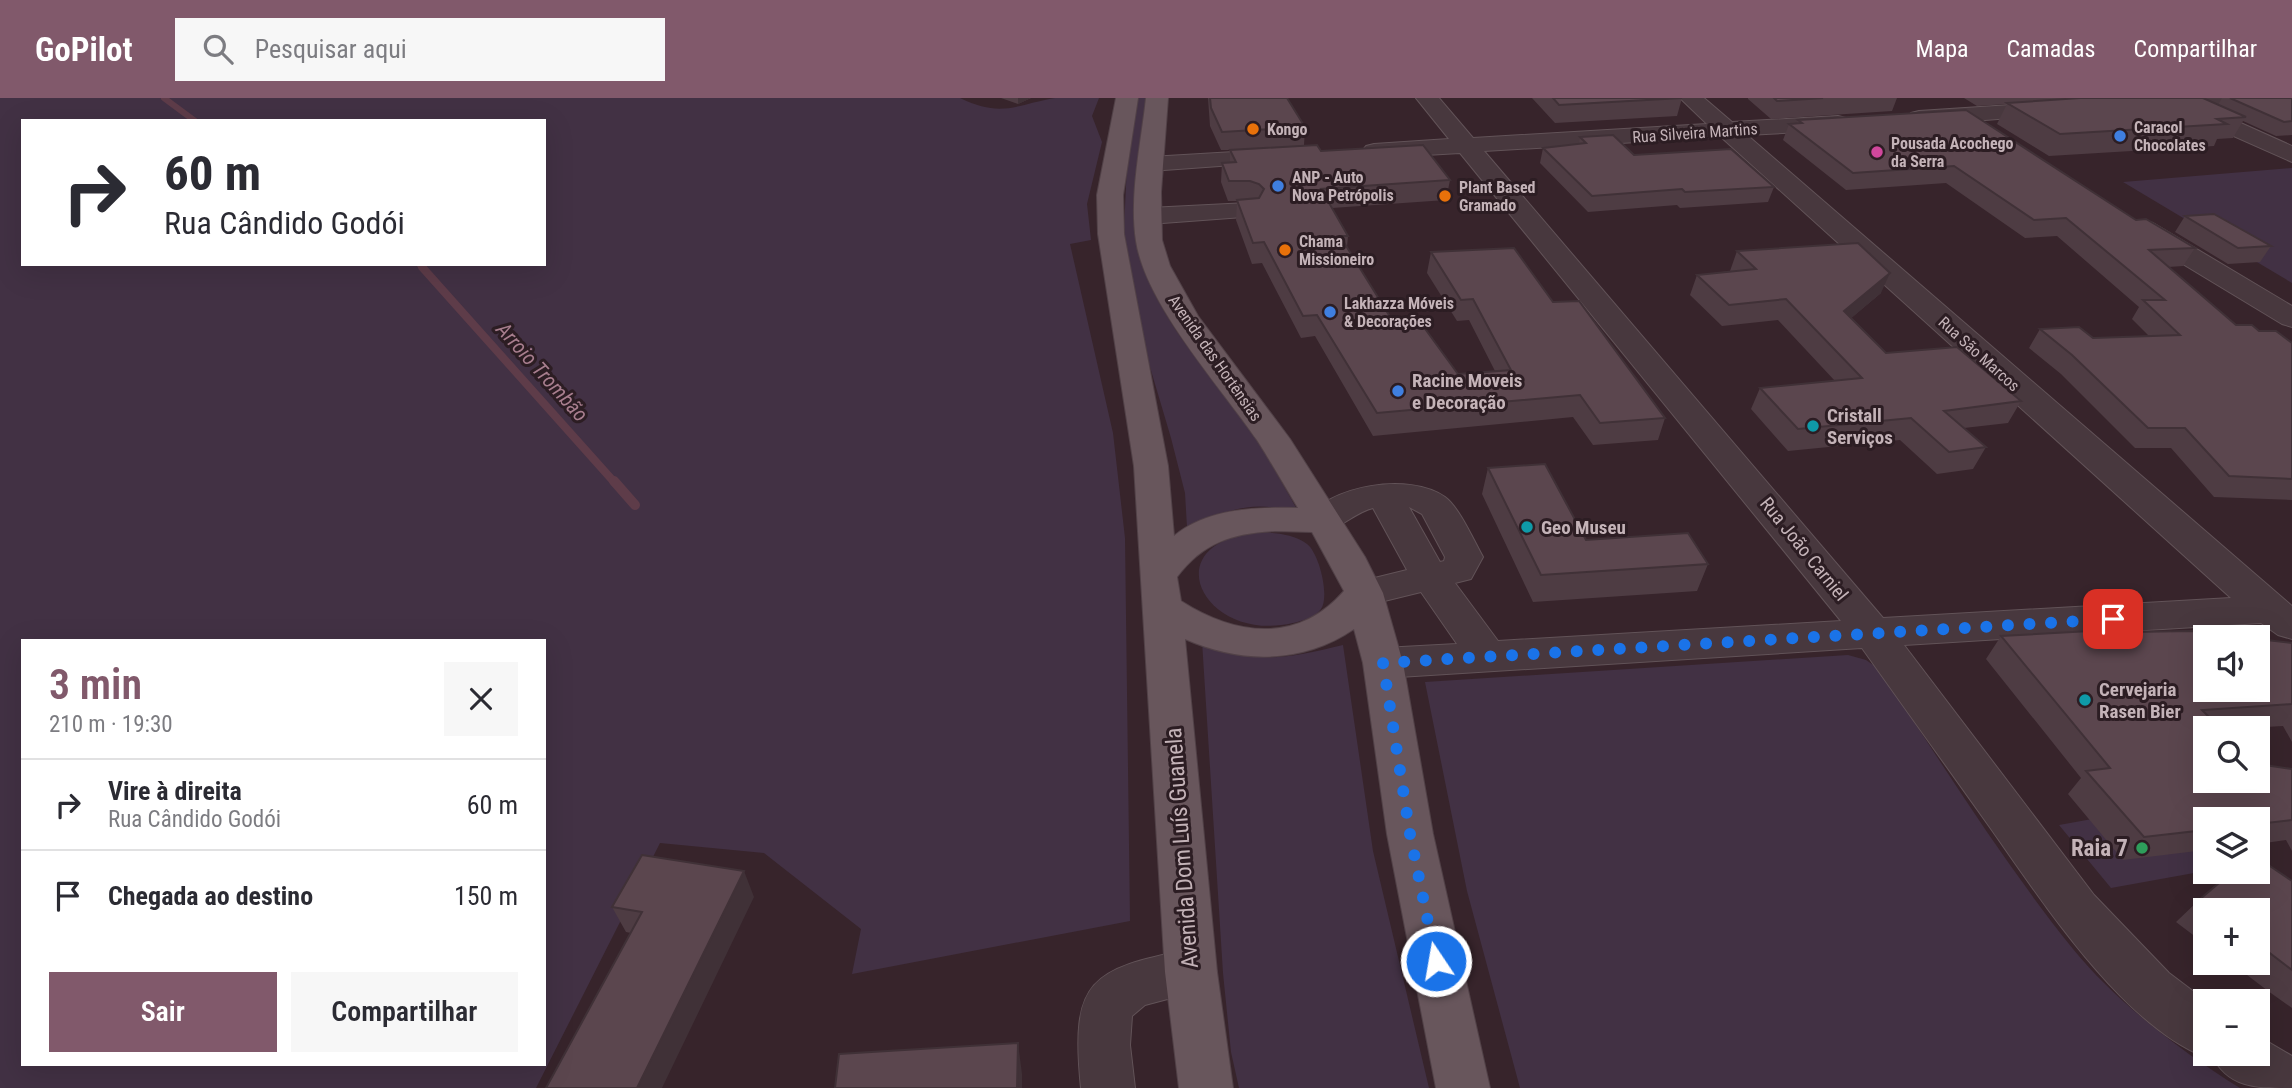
<!DOCTYPE html>
<html lang="pt">
<meta charset="utf-8">
<style>
:root{--surface:#fff;--page:#f7f7f7;--text:#2b2b33;--muted:#7c7c81;--line:#e1e1e2;--accent:#81596b}
body{margin:0;font-family:"Roboto Condensed",sans-serif;background:var(--page);color:var(--text);height:100vh;display:flex;flex-direction:column;font-size:26px;white-space:nowrap}
*{box-sizing:border-box;margin:0}
p{font-size:23px;color:var(--muted)}
.icon{flex:none;width:38px;height:38px;fill:none;stroke:currentColor;stroke-width:2;stroke-linecap:round;stroke-linejoin:round}
.map{position:relative;flex:1;overflow:hidden}
.panel{position:absolute;left:21px;top:541px;width:525px;height:427px;display:flex;flex-direction:column;background:var(--surface);border-radius:0px;box-shadow:0 7px 28px #0002}
.panel>*{flex:none}
.guide{position:absolute;left:21px;top:21px;width:525px;height:147px;border-radius:0px;box-shadow:0 7px 28px #0002;background:#fff;color:var(--text);overflow:hidden}
.controls{position:absolute;left:2193px;top:527px;display:grid;gap:14px}
.controls a{display:grid;place-items:center;width:77px;height:77px;border-radius:0px;background:var(--surface);box-shadow:0 7px 28px #0002;font-size:35px}
.pin{position:absolute;display:grid;place-items:center;width:60px;height:60px;color:#fff;margin:-30px;border-radius:14px;box-shadow:0 4px 10px #0006}
.me{position:absolute;width:77px;margin:-38px;rotate:348deg;stroke-linejoin:round;filter:drop-shadow(0 0 5px #0008)}
.turn{display:flex;align-items:center;gap:24px;height:147px;padding:0 28px;font-size:32px}
.turn .icon{width:91px;height:91px;stroke-width:2.5}
.turn b{display:block;font-size:49px;line-height:60px}
.round{display:grid;place-items:center;flex:none;width:74px;height:74px;border-radius:0px;background:var(--page)}
.summary{display:flex;align-items:center;justify-content:space-between;height:119px;padding:0 28px}
h1{font-size:42px;font-weight:600;line-height:52px;color:var(--accent)}
.action{display:flex;gap:14px;margin-top:auto;padding:14px 28px}
.action a{flex:1;height:80px;border-radius:0px;background:var(--accent);color:#fff;font-size:28px;font-weight:600;line-height:80px;text-align:center}
.action a+a{background:var(--page);color:var(--text)}
ul{padding:0;list-style:none}
li{display:flex;align-items:center;gap:21px;height:91px;padding:0 28px;border-top:2px solid var(--line)}
li div{flex:1}
li b{display:block;font-size:26px}
li em{font-style:normal}
header{display:flex;align-items:center;gap:42px;box-sizing:border-box;height:98px;padding:0 35px;background:var(--accent);color:#fff}
header strong{font-size:33px}
nav{display:flex;gap:38px;margin-inline-start:auto;font-size:24px}
.search{width:490px;height:63px;background:var(--page);display:flex;align-items:center;gap:18px;box-sizing:border-box;padding:0 24px;border-radius:0px;color:var(--muted);font-size:26px}
.map>svg:first-child{display:block}
.green{fill:#423144;fill-rule:evenodd}
.lines{fill:none;stroke-linecap:round;stroke-linejoin:round}
.stream-far2{stroke:#5e3c49;stroke-width:6}
.stream-far1{stroke:#5e3c49;stroke-width:8}
.stream{stroke:#5e3c49;stroke-width:10}
.minor-casing{stroke:#625358;stroke-width:2}
.major-casing{stroke:#514147;stroke-width:2}
.minor{fill:#48383e;fill-rule:evenodd}
.major{fill:#68565c;fill-rule:evenodd}
.wall{fill:#4e3c43}
.shaded-wall{fill:#403137}
.building{fill:#5b464e;stroke:#403137;stroke-width:2}
.route{stroke:#1a73e8;stroke-width:12;stroke-dasharray:0 21.6}
.food-dot{fill:#e8710a;stroke:#2c1d23;stroke-width:2.5}
.shop-dot{fill:#3f7fe0;stroke:#2c1d23;stroke-width:2.5}
.hotel-dot{fill:#d1479c;stroke:#2c1d23;stroke-width:2.5}
.culture-dot{fill:#0f9aa8;stroke:#2c1d23;stroke-width:2.5}
.leisure-dot{fill:#2e9e5b;stroke:#2c1d23;stroke-width:2.5}
.labels{text-anchor:middle;dominant-baseline:central;stroke-width:6;stroke-linejoin:round;paint-order:stroke}
.far-poi-label{font-size:16px;font-weight:bold;fill:#c4b3b8;stroke:#2c1d23;text-anchor:start}
.far-street-label{font-size:16px;fill:#c4b3b8;stroke:#2c1d23}
.poi-label{font-size:19px;font-weight:bold;fill:#c4b3b8;stroke:#2c1d23;text-anchor:start}
.street-label{font-size:19px;fill:#c4b3b8;stroke:#2c1d23}
.water-label{font-size:21px;font-style:italic;fill:#a87e8e;stroke:#2c1d23}
.near-street-label{font-size:23px;fill:#c4b3b8;stroke:#2c1d23}
.near-poi-label{font-size:23px;font-weight:bold;fill:#c4b3b8;stroke:#2c1d23;text-anchor:end}
</style>
<header>
<strong>GoPilot</strong>
<div class="search"><svg class="icon" aria-label="search" viewBox="0 0 24 24"><circle cx="10" cy="10" r="6"/><path d="M15 15l6 6"/></svg>Pesquisar aqui</div>
<nav><a>Mapa</a><a>Camadas</a><a>Compartilhar</a></nav>
</header>
<div class="map">
<svg width="2292" height="990" viewBox="0 0 2292 990">
<rect width="100%" height="100%" fill="#37242b"/>
<path class="green" d="M0 0H960C1001 20 1015 7 1055 0 1069 0 1085 0 1099 0L1092 18 1102 44 1087 106 1091 142 1070 146 1113 335 1125 440 1130 823 852 876 861 831 764 755 660 745 536 990H0ZM23 23H544V166H23ZM23 542H544V966H23Z
M1138 0H1147C1144 39 1133 77 1134 116 1136 198 1193 253 1238 315 1261 346 1280 381 1299 415 1251 401 1230 412 1187 429L1185 395 1171 340 1137 225 1124 131 1127 67Z
M2292 70V185L2123 84Z
M1261 434C1276 435 1294 436 1307 446 1319 455 1330 498 1321 511 1316 519 1302 523 1293 525 1203 546 1151 443 1261 434Z
M1202 543C1258 567 1285 561 1343 547L1373 753 1429 990H1239L1231 954 1223 875Z
M1848 557 1866 562 1879 571C1942 665 2002 763 2073 851 2115 903 2183 955 2240 990H1520L1467 793 1425 584Z
M2214 699 2205 721V773L2111 790 2059 727Z"/>
<g class="lines">
<path class="stream-far2" d="M164 0 195 23
M419 166 424 171"/>
<path class="stream-far1" d="M422 169 615 385"/>
<path class="stream" d="M614 383 635 407"/>
<defs>
<path id="minor" d="M1416 0H1439L1473 40 1707 26 1680 0H1704L1732 24 1838 18 1846 20 1849 25 1846 30 1838 32 1747 37 2292 508V541L2278 537 2261 525 1904 547 2094 797 2169 875 2206 903 2205 956H2258V938L2292 958V990C2255 990 2228 990 2211 956L2205 959C2121 926 2040 800 1989 728 1947 669 1904 609 1862 550L1383 580 1369 575 1363 565 1369 555 1383 550 1457 546 1421 494 1364 508 1350 504 1345 495 1350 486 1407 472 1373 410C1349 416 1338 438 1310 431L1305 423C1328 387 1410 374 1445 399 1459 409 1474 443 1483 459L1471 481 1455 485 1498 543 1841 523 1460 55 1374 60 1366 58 1362 53 1366 48 1374 46 1449 41ZM1721 39 2231 500 1883 520 1484 53ZM1409 409 1422 416 1445 459 1444 463 1440 464Z
M2150 0H2250L2247 5 2205 9 2292 48V64L2184 16 2181 10H2149L2146 5Z
M2055 4 2063 6 2066 11 2063 16 1919 27 1911 25 1908 20 1911 15 1919 13Z
M1283 51 1291 53 1295 58 1291 63 1150 73 1141 71 1138 66 1141 61 1150 59Z
M1248 105 1257 108 1261 113 1257 118 1149 126 1140 124 1136 118 1140 112 1149 110Z
M2144 123 2153 125 2292 208V229L2282 226 2135 137 2131 131 2135 125Z
M1191 851 1209 858 1217 874 1209 890 1145 907 1132 918 1130 947 1135 990H1081C1070 882 1090 871 1191 851Z"/>
<path id="major" d="M1116 0H1138L1123 97 1124 136 1168 368 1174 438C1207 410 1257 409 1298 410 1284 387 1271 364 1257 342 1220 288 1146 207 1136 143 1129 97 1141 46 1146 0H1168L1161 94 1162 142 1170 168 1198 218 1290 341 1365 459 1383 495 1403 565 1433 736 1490 990H1436L1387 736 1363 565 1354 531C1303 566 1241 566 1185 541L1217 874 1233 990H1179L1165 874 1134 368 1098 136 1097 97ZM1275 433 1312 434 1344 493C1298 546 1236 538 1181 503L1177 479C1203 444 1234 435 1275 433Z"/>
</defs>
<use href="#minor" class="minor-casing"/>
<use href="#major" class="major-casing"/>
<use href="#minor" class="minor"/>
<use href="#major" class="major"/>
</g>
<path class="wall" d="M1001 0H1031L1018 6Z
M1208 0H1287L1305 29 1304 47 1321 53 1450 82 1446 102 1332 110 1348 138 1347 149 1397 230 1458 276 1495 273 1469 222 1457 223 1427 175 1431 154 1553 204 1665 320 1658 342 1593 347 1573 319 1373 338 1315 238 1301 240 1262 165 1252 166 1236 122 1237 103H1228L1221 84 1222 65 1230 64V52H1221L1210 28Z
M1532 0H1682L1677 18 1555 25Z
M1748 0H1897L1892 13 1771 21 1748 1Z
M1964 0H2203L2218 7 2222 0H2292V37L2276 38 2243 23 2233 40 2217 41 2214 48 2049 58 1997 26 2007 6 1977 8Z
M1798 22 2136 122 2195 150 2183 168 2168 169 2236 227 2259 233 2292 245V402L2214 399 2171 350H2135L2061 276 2029 250 2040 231 2093 240 2149 238 2132 221 2139 209 2057 138 2025 140 1946 85 1846 92 1783 42 1789 26 1797 25Z
M1580 39 1634 57 1774 89 1768 104 1680 110 1677 107 1588 114 1540 65 1543 50 1579 46Z
M2185 118 2271 148 2260 164 2228 166 2175 134Z
M1737 153 1881 195 1851 220 1886 255 2021 303 2008 325 1964 330 1986 349 1973 371 1937 376 1900 342 1788 353 1751 311 1760 290 1835 283 1778 222 1722 228 1690 197 1697 177 1730 173Z
M1488 370 1586 442 1708 466 1697 493 1533 504 1482 396Z
M2129 534 2292 545V644L2283 628 2249 630H2205V682L2292 671V753L2286 742 2258 746V721H2205V752L2123 762 2068 696 2081 680 1986 561 2001 538Z
M2292 783V910L2268 893 2230 864H2258V812H2205V846L2176 824 2199 802Z
M754 799 631 835 626 834 612 809Z"/>
<path class="shaded-wall" d="M1018 0H1031L1018 6Z
M1890 175 1881 195 1835 234 1844 213Z
M744 773 754 799 662 990H637Z
M1018 945 1022 976V990H1017Z"/>
<path class="building" d="M1210 0H1287L1305 29 1222 34 1211 10Z
M1553 0H1682L1559 7Z
M1774 0H1823L1777 3Z
M2080 0H2203L2246 19 2217 21 2227 26 2060 36 2007 5Z
M2230 0H2292V23L2284 24Z
M1966 12 2136 122 2146 121 2195 150 2149 152 2236 227H2252L2259 233H2276L2292 245V381L2229 378 2185 330H2148L2072 257 2040 231 2079 229 2093 240 2180 237 2143 202H2165L2066 120 2034 122 1954 68 1853 75 1789 26 1802 25 1798 22Z
M1613 37 1634 57 1731 51 1774 89 1685 94 1682 91 1592 98 1543 50 1586 45 1580 39Z
M1317 47 1321 53 1423 47 1450 82 1321 91 1348 138H1340L1397 230 1423 228 1458 276 1511 272 1473 201 1461 202 1431 154 1514 150 1553 204 1579 203 1665 320 1600 325 1580 297 1377 315 1317 217 1303 218 1264 144 1253 145 1237 102 1259 100 1264 91 1259 86 1250 83H1229L1222 65 1236 64 1230 52Z
M2214 116 2271 148 2238 150 2185 118Z
M1858 145 1890 175 1844 213 1886 255 1957 249 2021 303 1944 313 1986 349 1949 354 1911 320 1798 331 1760 290 1862 280 1786 201 1729 207 1697 177 1756 171 1737 153Z
M1545 366 1586 442 1688 435 1708 466 1541 477 1488 370Z
M2126 531 2129 534 2193 533 2243 539H2205V592H2258V541L2292 545V606L2202 612 2209 619 2205 620 2215 630H2205V682H2258V666L2292 671V722L2258 726V721H2205V732L2144 739 2086 673 2110 670 2001 538Z
M642 757 744 773 637 990H546L642 814 612 809Z
M2258 760 2292 783V872L2258 846V812H2212L2199 802 2232 774H2258Z
M1018 945 1017 990H835L839 956Z"/>
<g class="lines">
<path class="route" d="M1436 863 1410 736 1383 565 2113 521"/>
</g>
<g class="food-dot">
<circle cx="1253" cy="31" r="7"/>
<circle cx="1445" cy="98" r="7"/>
<circle cx="1285" cy="152" r="7"/>
</g>
<g class="shop-dot">
<circle cx="2120" cy="38" r="7"/>
<circle cx="1278" cy="88" r="7"/>
<circle cx="1330" cy="214" r="7"/>
<circle cx="1398" cy="293" r="7"/>
</g>
<circle class="hotel-dot" cx="1877" cy="54" r="7"/>
<g class="culture-dot">
<circle cx="1813" cy="328" r="7"/>
<circle cx="1527" cy="429" r="7"/>
<circle cx="2085" cy="602" r="7"/>
</g>
<circle class="leisure-dot" cx="2142" cy="750" r="7"/>
<g class="labels">
<g class="far-poi-label">
<text x="2134" y="29">Caracol<tspan x="2134" dy="18">Chocolates</tspan></text>
<text x="1267" y="31">Kongo</text>
<text x="1891" y="45">Pousada Acochego<tspan x="1891" dy="18">da Serra</tspan></text>
<text x="1292" y="79">ANP - Auto<tspan x="1292" dy="18">Nova Petrópolis</tspan></text>
<text x="1459" y="89">Plant Based<tspan x="1459" dy="18">Gramado</tspan></text>
<text x="1299" y="143">Chama<tspan x="1299" dy="18">Missioneiro</tspan></text>
<text x="1344" y="205">Lakhazza Móveis<tspan x="1344" dy="18">&amp; Decorações</tspan></text>
</g>
<g class="far-street-label">
<text transform="translate(1695 35) rotate(-4)">Rua Silveira Martins</text>
<text transform="translate(1979 256) rotate(42)">Rua São Marcos</text>
<text transform="translate(1215 260) rotate(55)">Avenida das Hortênsias</text>
</g>
<g class="poi-label">
<text x="1412" y="282">Racine Moveis<tspan x="1412" dy="22">e Decoração</tspan></text>
<text x="1827" y="317">Cristall<tspan x="1827" dy="22">Serviços</tspan></text>
<text x="1541" y="429">Geo Museu</text>
<text x="2099" y="591">Cervejaria<tspan x="2099" dy="22">Rasen Bier</tspan></text>
</g>
<g class="street-label">
<text transform="translate(1804 451) rotate(51)">Rua João Carniel</text>
</g>
<g class="water-label">
<text transform="translate(542 274) rotate(48)">Arroio Trombão</text>
</g>
<g class="near-street-label">
<text transform="translate(1182 750) rotate(-94)">Avenida Dom Luís Guanela</text>
</g>
<g class="near-poi-label">
<text x="2128" y="750">Raia 7</text>
</g>
</g>
</svg>
<div class="controls">
<a><svg class="icon" aria-label="sound" viewBox="0 0 24 24"><path d="M4 9h4l5-4v14l-5-4H4zM17 9q2 3 0 6"/></svg></a>
<a><svg class="icon" aria-label="search" viewBox="0 0 24 24"><circle cx="10" cy="10" r="6"/><path d="M15 15l6 6"/></svg></a>
<a><svg class="icon" aria-label="layers" viewBox="0 0 24 24"><path d="M12 4l9 5-9 5-9-5zM3 14l9 5 9-5"/></svg></a>
<a>+</a>
<a>−</a>
</div>
<div class="pin" style="left:2113px;top:521px;background:#d93025"><svg class="icon" aria-label="arrive" viewBox="0 0 24 24"><path d="M6 21V4h12l-3 4 3 4H6"/></svg></div>
<svg class="me" style="left:1436px;top:863px" viewBox="-20 -20 40 40"><circle r="17" fill="#1a73e8" stroke="#fff" stroke-width="3"/><path d="M0-11L8 9 0 5-8 9z" fill="#fff"/></svg>
<div class="guide">
<div class="turn"><svg class="icon" aria-label="right" viewBox="0 0 24 24"><path d="M7 20v-9h11M14 6l5 5-5 5"/></svg><div><b>60 m</b>Rua Cândido Godói</div></div>
</div>
<section class="panel">
<div class="summary"><div><h1>3 min</h1><p>210 m · 19:30</p></div><a class="round"><svg class="icon" aria-label="close" viewBox="0 0 24 24"><path d="M6 6l12 12M18 6L6 18"/></svg></a></div>
<ul>
<li><svg class="icon" aria-label="right" viewBox="0 0 24 24"><path d="M7 20v-9h11M14 6l5 5-5 5"/></svg><div><b>Vire à direita</b><p>Rua Cândido Godói</p></div><em>60 m</em></li>
<li><svg class="icon" aria-label="arrive" viewBox="0 0 24 24"><path d="M6 21V4h12l-3 4 3 4H6"/></svg><div><b>Chegada ao destino</b></div><em>150 m</em></li>
</ul>
<div class="action"><a>Sair</a><a>Compartilhar</a></div>
</section>
</div>
